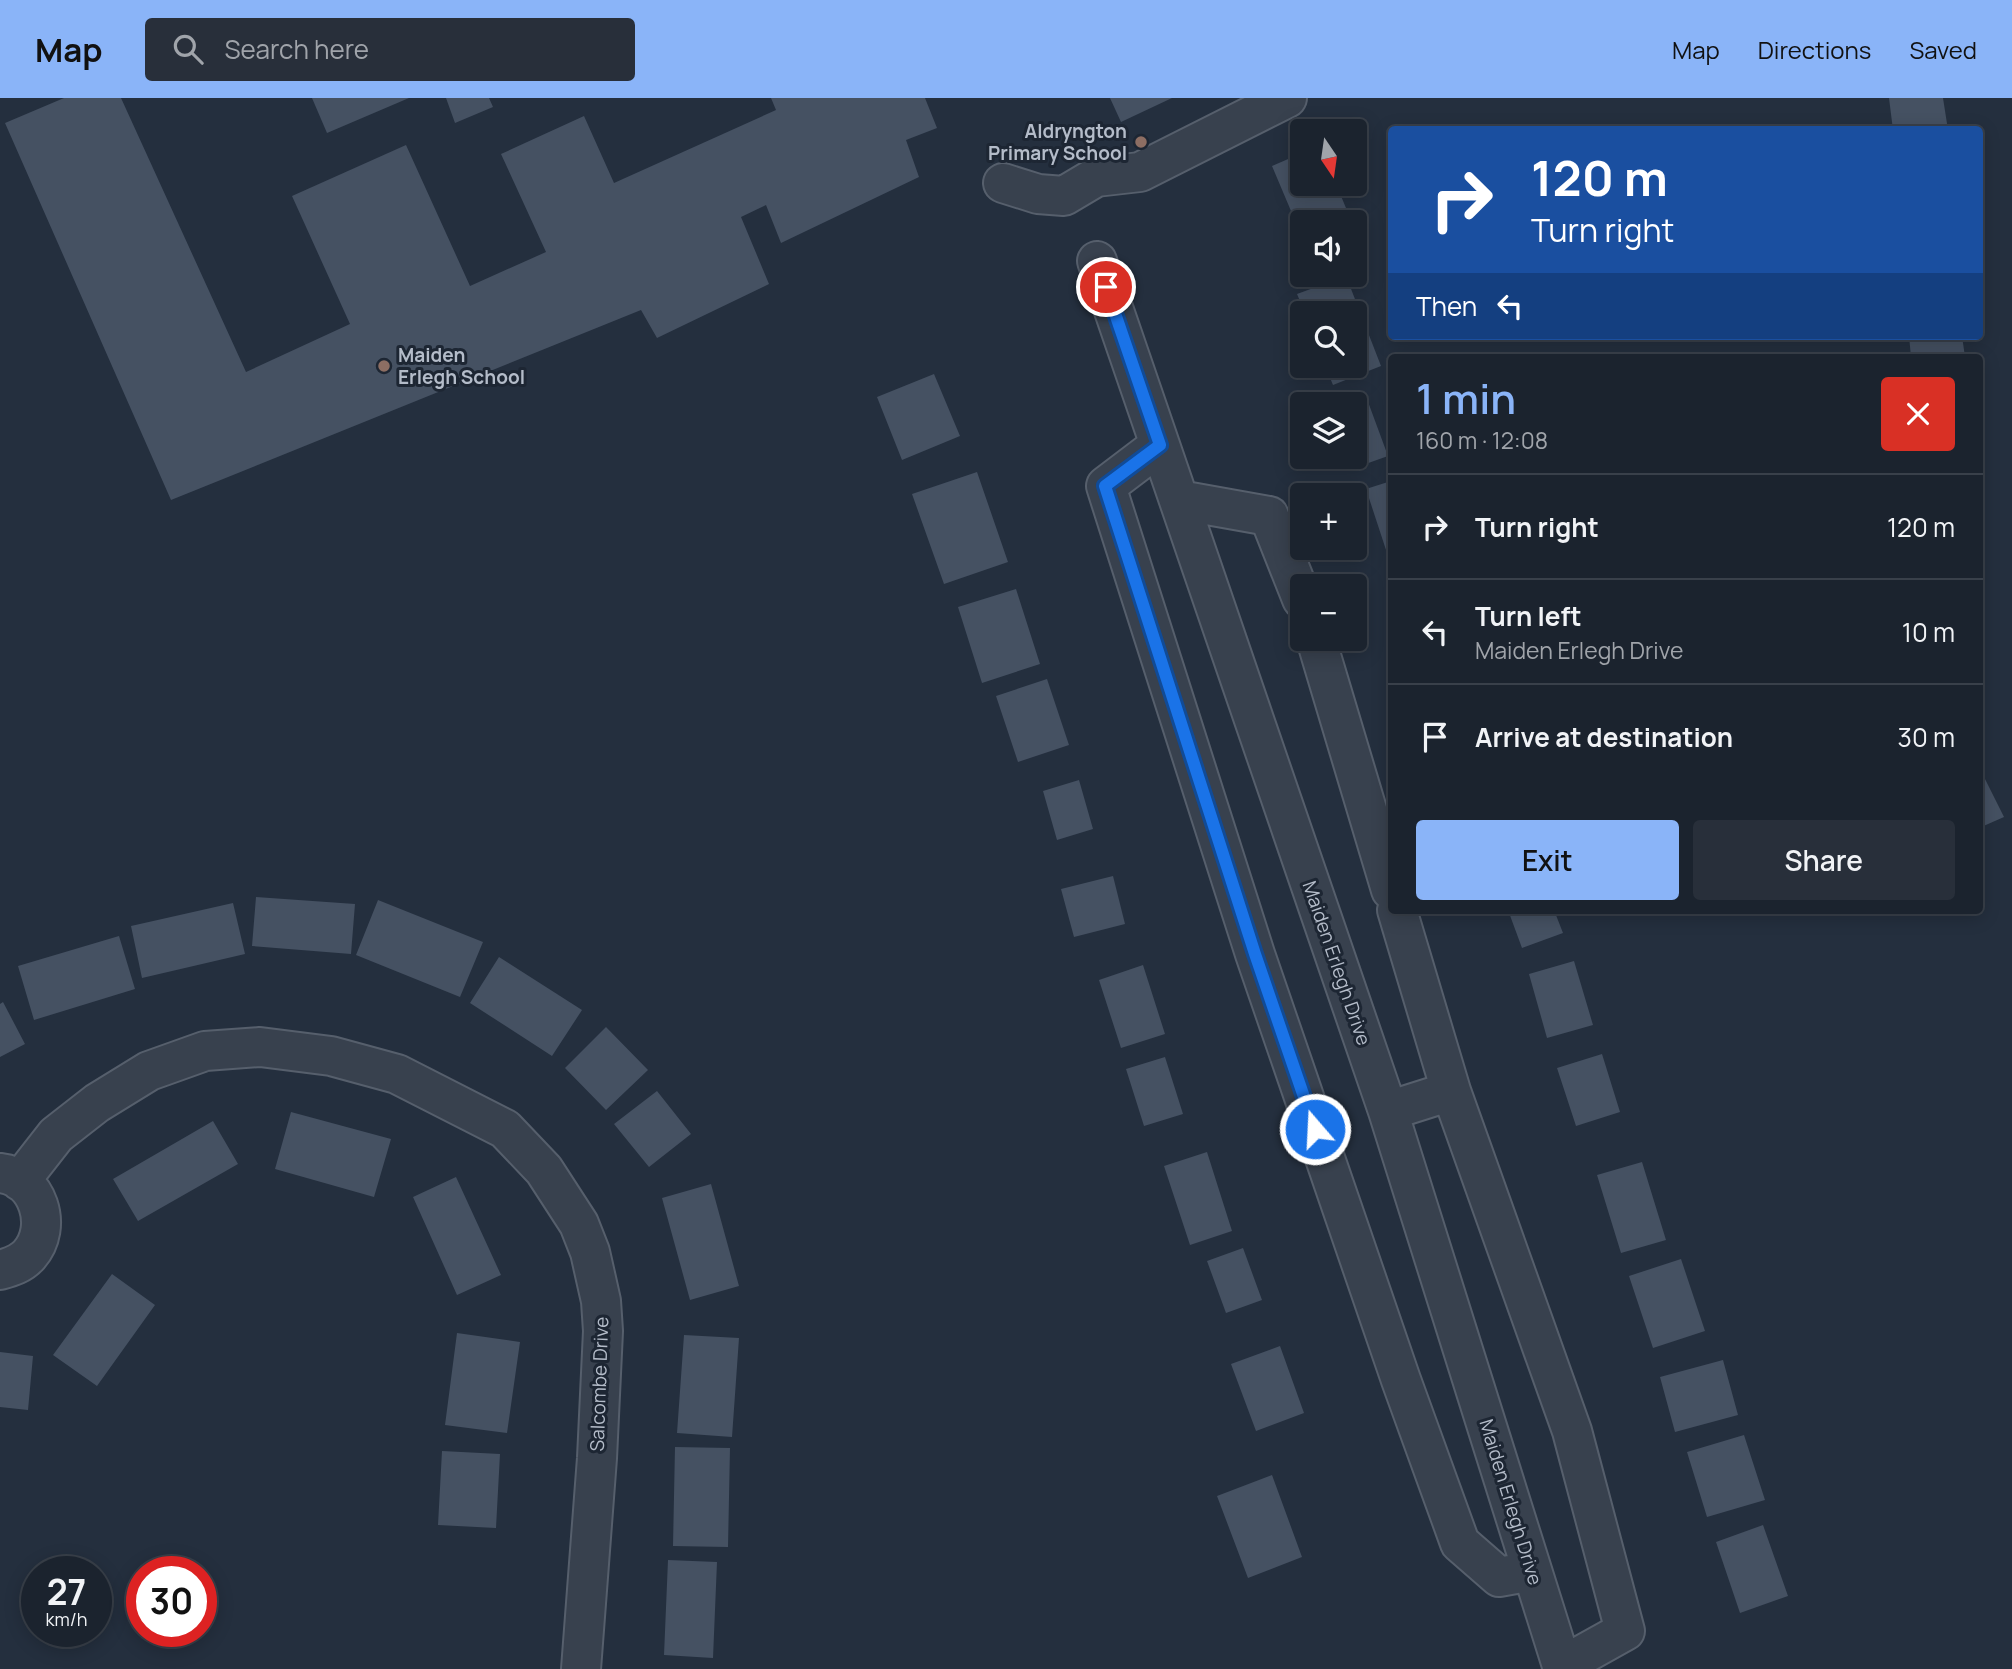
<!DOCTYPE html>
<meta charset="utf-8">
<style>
:root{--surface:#1b232e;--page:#282f3a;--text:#f1f3f6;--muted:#a0a4aa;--line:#39404a;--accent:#8ab4f8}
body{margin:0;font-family:Manrope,sans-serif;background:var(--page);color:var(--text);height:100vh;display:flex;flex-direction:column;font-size:26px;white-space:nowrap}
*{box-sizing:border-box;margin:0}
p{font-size:23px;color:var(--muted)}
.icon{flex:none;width:38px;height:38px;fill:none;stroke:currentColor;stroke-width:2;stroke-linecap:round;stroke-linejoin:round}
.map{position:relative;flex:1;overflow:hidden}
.drawer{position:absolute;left:1388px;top:256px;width:595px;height:560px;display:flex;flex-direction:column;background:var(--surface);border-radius:7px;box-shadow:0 4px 18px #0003,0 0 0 2px var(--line)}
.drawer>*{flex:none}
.banner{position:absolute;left:1388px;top:28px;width:595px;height:214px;border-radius:7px;box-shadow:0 4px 18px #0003,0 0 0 2px var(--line);background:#1a4fa0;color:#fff;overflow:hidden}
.needle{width:46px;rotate:167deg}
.buttons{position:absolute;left:1290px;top:21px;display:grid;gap:14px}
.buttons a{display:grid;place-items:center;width:77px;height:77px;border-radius:7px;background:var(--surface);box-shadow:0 4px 18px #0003,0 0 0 2px var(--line);font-size:35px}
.speed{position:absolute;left:21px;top:1458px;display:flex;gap:14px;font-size:35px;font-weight:700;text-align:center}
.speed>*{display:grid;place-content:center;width:91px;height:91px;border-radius:50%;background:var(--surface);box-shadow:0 4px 18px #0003,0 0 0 2px var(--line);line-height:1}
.speed small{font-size:18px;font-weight:400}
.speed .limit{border:10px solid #d22;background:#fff;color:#111}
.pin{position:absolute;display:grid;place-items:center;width:60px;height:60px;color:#fff;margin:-30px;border:4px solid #fff;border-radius:50%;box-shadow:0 2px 7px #0007}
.me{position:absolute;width:77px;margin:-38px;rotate:341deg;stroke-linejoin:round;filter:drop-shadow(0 0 5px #0008)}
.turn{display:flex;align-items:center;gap:24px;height:147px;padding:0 28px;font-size:32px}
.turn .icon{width:91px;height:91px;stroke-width:2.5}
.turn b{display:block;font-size:49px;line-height:60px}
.then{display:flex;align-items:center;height:66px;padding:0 28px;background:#0003;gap:14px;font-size:26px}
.round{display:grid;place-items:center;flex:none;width:74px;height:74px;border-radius:7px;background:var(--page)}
.summary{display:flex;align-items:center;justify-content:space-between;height:119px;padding:0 28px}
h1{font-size:42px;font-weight:600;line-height:52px;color:var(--accent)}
.button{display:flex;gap:14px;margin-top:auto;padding:14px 28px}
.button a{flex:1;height:80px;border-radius:7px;background:var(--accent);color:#111;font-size:28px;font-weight:600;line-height:80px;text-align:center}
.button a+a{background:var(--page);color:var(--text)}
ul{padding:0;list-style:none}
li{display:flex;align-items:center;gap:21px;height:105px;padding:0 28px;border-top:2px solid var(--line)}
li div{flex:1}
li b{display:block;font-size:26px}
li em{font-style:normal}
header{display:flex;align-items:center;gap:42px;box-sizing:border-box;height:98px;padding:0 35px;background:var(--accent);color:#111}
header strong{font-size:33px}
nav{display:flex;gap:38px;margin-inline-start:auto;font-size:24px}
.search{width:490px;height:63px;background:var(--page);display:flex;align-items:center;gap:18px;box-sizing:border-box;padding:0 24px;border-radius:7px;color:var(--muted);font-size:26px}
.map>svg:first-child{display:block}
.building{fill:#455162}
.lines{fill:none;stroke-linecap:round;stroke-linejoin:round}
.minor-casing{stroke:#565f6c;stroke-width:42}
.minor{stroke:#38414e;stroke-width:38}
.route-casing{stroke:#114b97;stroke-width:18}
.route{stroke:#1a73e8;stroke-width:12}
.education-dot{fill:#8d6e63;stroke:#1d2633;stroke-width:2.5}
.labels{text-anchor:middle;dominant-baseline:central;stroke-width:6;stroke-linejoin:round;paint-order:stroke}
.poi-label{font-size:19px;font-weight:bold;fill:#b4bcc9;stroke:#1d2633;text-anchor:end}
.street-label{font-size:19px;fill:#b4bcc9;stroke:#1d2633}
</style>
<header>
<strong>Map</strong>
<div class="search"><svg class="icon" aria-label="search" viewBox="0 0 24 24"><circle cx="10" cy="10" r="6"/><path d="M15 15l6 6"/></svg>Search here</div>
<nav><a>Map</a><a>Directions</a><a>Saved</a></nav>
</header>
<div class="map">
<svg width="2012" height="1571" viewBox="0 0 2012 1571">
<rect width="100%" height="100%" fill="#242f3e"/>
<path class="building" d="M64 0H121L246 274 350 226 292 98 406 47 470 188 546 154 501 56 584 18 614 85 776 12 771 0H925L937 30 906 42 919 79 781 145 766 107 741 119 769 186 657 240 641 212 171 402 5 25Z
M312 0H409L327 35Z
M446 0H489L493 9 455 25Z
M1110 0H1172L1121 24Z
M1889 0H1943L1948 32H1893Z
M1302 55V86H1336L1351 122 1347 124H1302V139L1272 68Z
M1346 178 1381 268 1333 287 1325 268H1354V215H1305L1297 196Z
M1909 238H1962L1965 259H1911Z
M934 276 960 338 902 362 877 299Z
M1364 293 1388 358 1360 368 1354 353V306H1338L1336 302Z
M977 374 1008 464 944 486 912 396Z
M1391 383V457L1388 458 1366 391Z
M1016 491 1040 566 982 585 958 509Z
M1047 581 1069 647 1018 664 996 598Z
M1979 669 2004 719 1979 730Z
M1079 682 1093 731 1057 742 1043 693Z
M1113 778 1125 826 1074 839 1061 791Z
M256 799 355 806 351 856 252 848Z
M378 802 483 844 460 899 356 857Z
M233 805 245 856 142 880 131 828Z
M1508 812H1554L1563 835 1522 850Z
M119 838 135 891 34 922 18 868Z
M499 859 582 912 552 958 470 905Z
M1574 863 1593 927 1547 940 1529 876Z
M1143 867 1165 936 1121 950 1099 882Z
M3 904 25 946 0 959V906Z
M606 929 648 972 606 1012 565 970Z
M1602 956 1620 1014 1576 1028 1557 970Z
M1165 959 1183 1016 1144 1028 1126 971Z
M657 993 691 1036 649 1069 614 1026Z
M291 1014 391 1041 374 1099 275 1071Z
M213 1023 238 1066 138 1123 113 1081Z
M1207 1054 1232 1133 1190 1147 1164 1068Z
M1642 1064 1666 1142 1621 1155 1597 1077Z
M456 1079 501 1177 457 1197 413 1099Z
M711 1086 739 1188 690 1202 662 1100Z
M1243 1150 1262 1202 1226 1215 1207 1163Z
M1681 1161 1705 1233 1653 1250 1629 1178Z
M112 1176 155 1207 97 1288 53 1257Z
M457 1235 520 1244 507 1335 445 1327Z
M684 1237 739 1240 732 1339 677 1335Z
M1280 1248 1304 1315 1256 1333 1231 1266Z
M0 1254 33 1258 28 1312 0 1309Z
M1723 1262 1738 1317 1675 1334 1660 1279Z
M1744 1337 1765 1402 1707 1419 1687 1354Z
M675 1349 730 1350 728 1449 673 1448Z
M442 1353 500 1356 496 1430 438 1427Z
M1272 1377 1302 1459 1248 1480 1217 1398Z
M1763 1427 1788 1498 1740 1515 1716 1444Z
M668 1462 717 1464 713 1560 664 1557Z"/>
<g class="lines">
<defs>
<path id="minor" d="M1003 85 1038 96 1064 98 1096 79 1140 74 1287 0
M1097 163 1388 1013 1563 1571
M1160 347 1106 388 1255 856 1401 1282 1460 1445 1499 1479 1532 1473
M1179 402 1269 418 1302 501
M1316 541 1391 792
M1397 812 1451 993
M1388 1013 1451 993 1572 1333 1625 1533 1562 1568
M0 1075C38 1079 54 1129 29 1157 21 1166 11 1169 0 1172
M20 1083 56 1037 97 1005 149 973 205 953 260 949 331 958 397 976 505 1031 544 1072 579 1126 590 1154 601 1203 603 1233 597 1360 581 1571"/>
</defs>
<use href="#minor" class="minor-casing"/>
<use href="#minor" class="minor"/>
</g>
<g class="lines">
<defs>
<path id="route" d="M1106 189 1160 347 1105 388 1255 856 1315 1031"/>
</defs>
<use href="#route" class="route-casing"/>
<use href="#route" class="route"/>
</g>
<g class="education-dot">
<circle cx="1141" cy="44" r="7"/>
<circle cx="384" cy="268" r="7"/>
</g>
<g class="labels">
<g class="poi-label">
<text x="1127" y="33">Aldryngton<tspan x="1127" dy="22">Primary School</tspan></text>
<text x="398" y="257" text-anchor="start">Maiden<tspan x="398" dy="22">Erlegh School</tspan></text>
</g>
<g class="street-label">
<text transform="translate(1337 865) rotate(71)">Maiden Erlegh Drive</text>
<text transform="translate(599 1286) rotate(-88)">Salcombe Drive</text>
<text transform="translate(1511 1404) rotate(73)">Maiden Erlegh Drive</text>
</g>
</g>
</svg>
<div class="buttons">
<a><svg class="needle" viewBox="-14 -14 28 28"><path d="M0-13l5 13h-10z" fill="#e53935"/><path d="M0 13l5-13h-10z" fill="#a0a4aa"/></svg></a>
<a><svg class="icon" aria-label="sound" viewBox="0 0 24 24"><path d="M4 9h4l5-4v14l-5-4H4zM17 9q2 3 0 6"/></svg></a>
<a><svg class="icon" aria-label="search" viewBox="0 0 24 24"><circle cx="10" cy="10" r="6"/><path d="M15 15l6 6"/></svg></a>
<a><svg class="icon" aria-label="layers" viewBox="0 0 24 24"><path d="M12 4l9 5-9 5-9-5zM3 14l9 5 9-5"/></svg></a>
<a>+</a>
<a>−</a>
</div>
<div class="speed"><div>27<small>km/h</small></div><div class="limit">30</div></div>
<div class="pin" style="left:1106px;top:189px;background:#d93025"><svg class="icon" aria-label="arrive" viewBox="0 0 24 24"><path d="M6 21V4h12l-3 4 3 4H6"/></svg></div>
<svg class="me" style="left:1315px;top:1031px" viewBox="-20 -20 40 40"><circle r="17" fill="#1a73e8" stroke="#fff" stroke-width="3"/><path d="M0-11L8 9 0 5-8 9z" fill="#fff"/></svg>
<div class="banner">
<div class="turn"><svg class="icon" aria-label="right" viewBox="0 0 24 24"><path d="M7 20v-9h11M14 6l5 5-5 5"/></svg><div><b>120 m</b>Turn right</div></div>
<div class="then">Then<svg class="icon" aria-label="left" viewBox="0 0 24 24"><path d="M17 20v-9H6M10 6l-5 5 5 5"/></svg></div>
</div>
<section class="drawer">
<div class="summary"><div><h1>1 min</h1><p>160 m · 12:08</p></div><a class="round" style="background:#d93025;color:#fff"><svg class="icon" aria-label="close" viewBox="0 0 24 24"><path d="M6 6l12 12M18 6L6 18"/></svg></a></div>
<ul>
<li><svg class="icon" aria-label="right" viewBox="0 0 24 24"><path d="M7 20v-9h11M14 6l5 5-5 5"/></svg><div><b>Turn right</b></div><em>120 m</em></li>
<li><svg class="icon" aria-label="left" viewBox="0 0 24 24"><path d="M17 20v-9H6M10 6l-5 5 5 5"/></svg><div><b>Turn left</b><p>Maiden Erlegh Drive</p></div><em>10 m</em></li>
<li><svg class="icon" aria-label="arrive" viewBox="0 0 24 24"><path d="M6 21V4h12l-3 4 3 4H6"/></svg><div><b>Arrive at destination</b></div><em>30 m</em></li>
</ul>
<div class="button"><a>Exit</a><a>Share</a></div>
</section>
</div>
